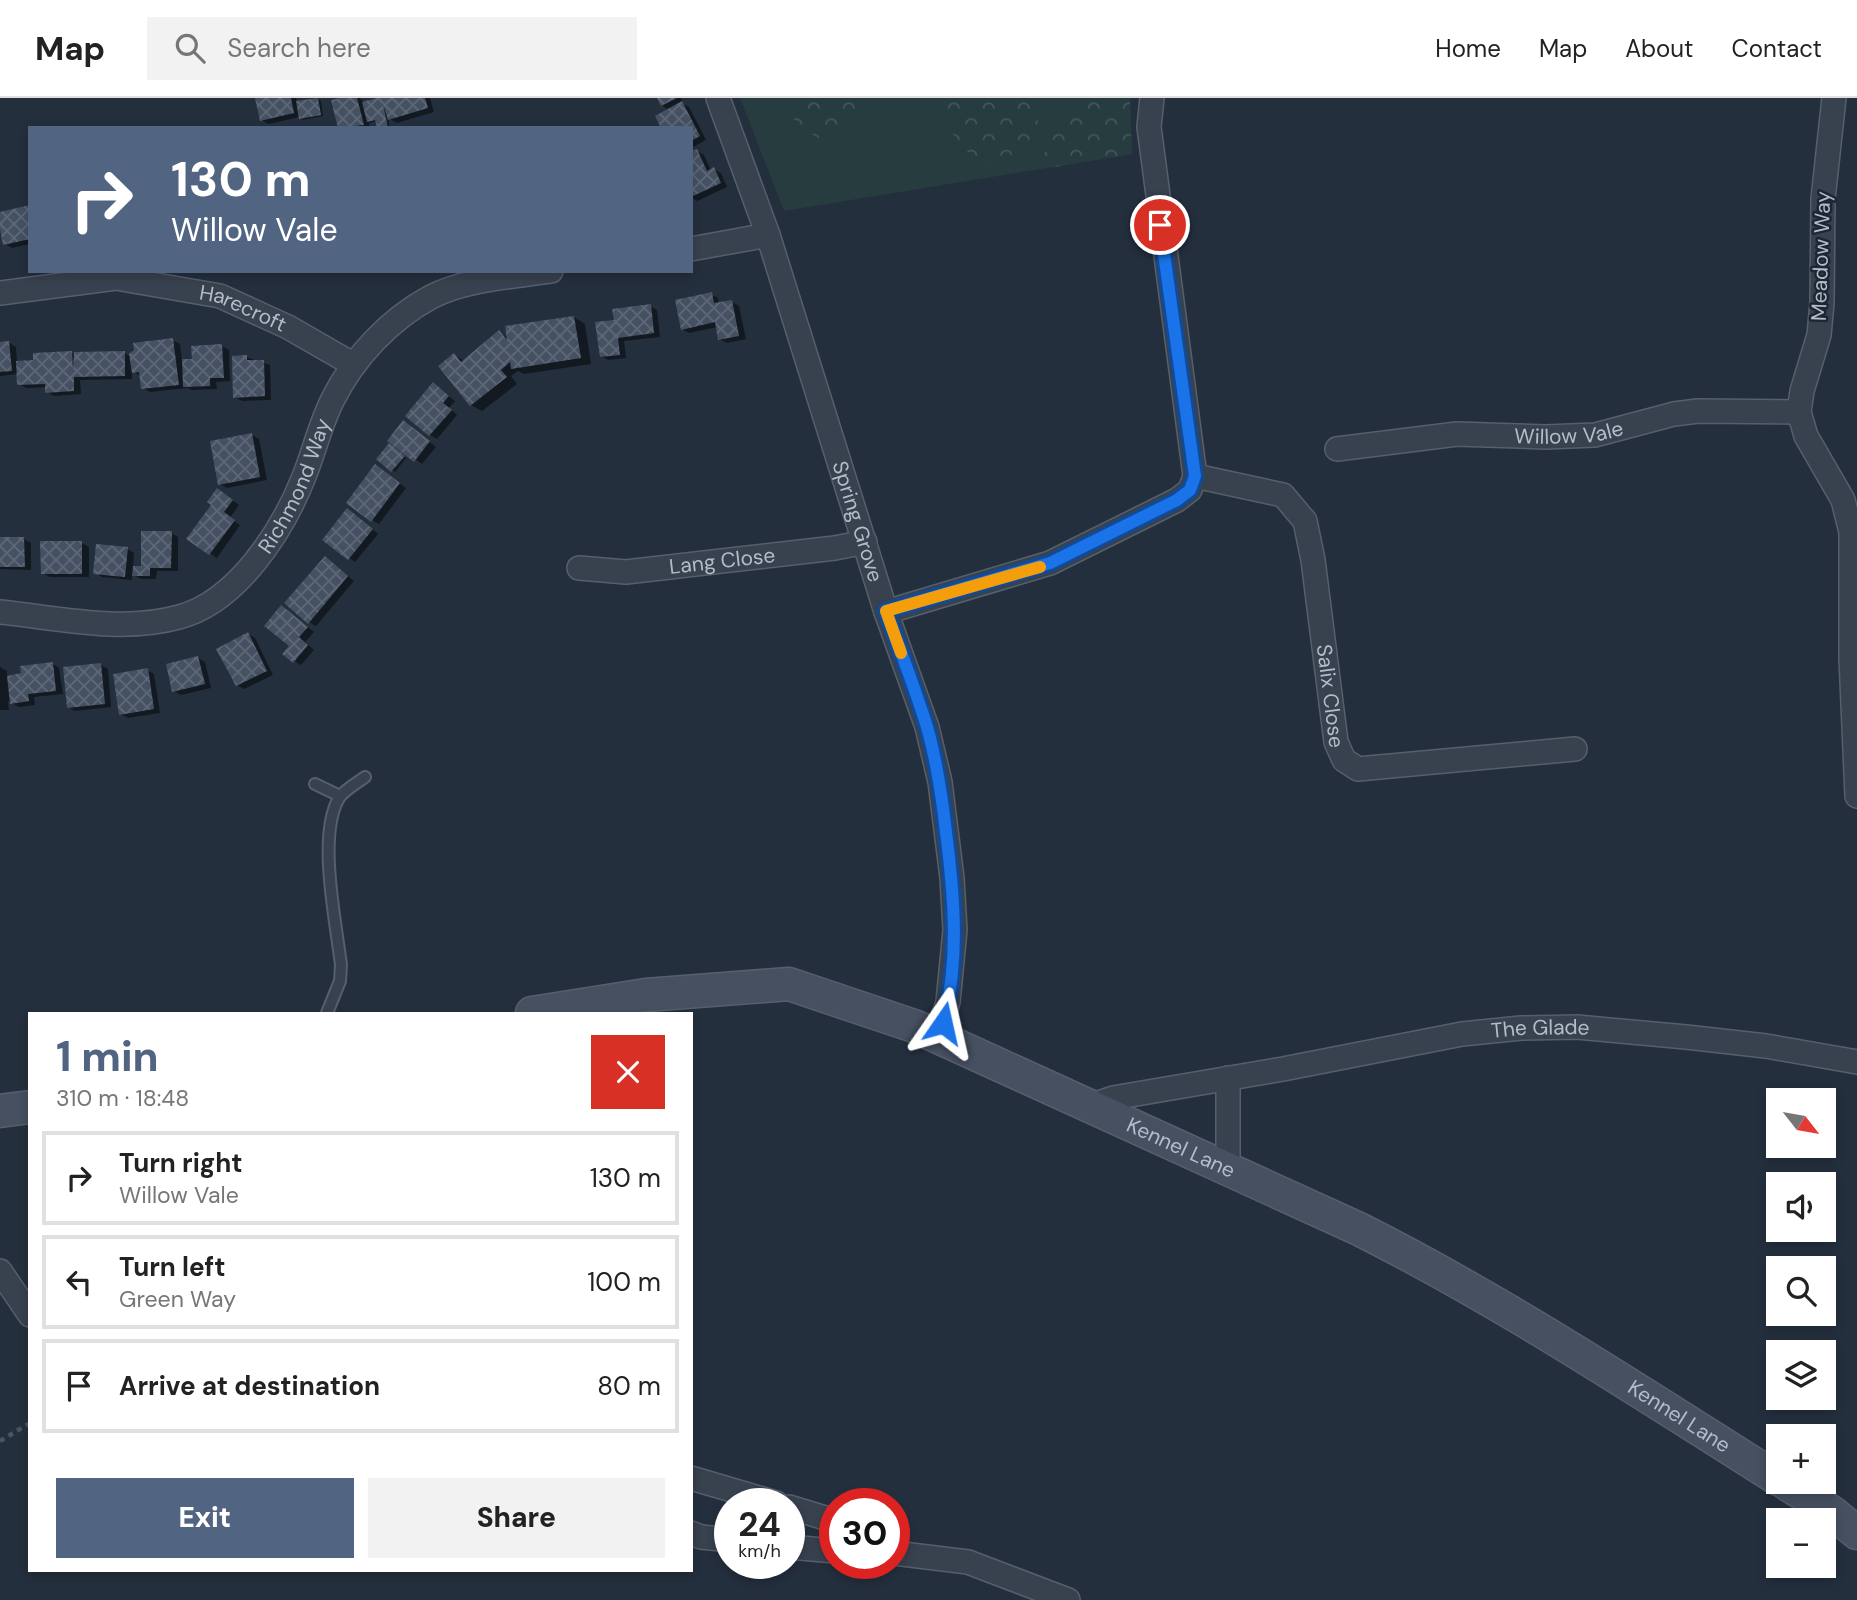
<!DOCTYPE html>
<meta charset="utf-8">
<style>
:root{--surface:#fff;--page:#f2f2f2;--text:#222;--muted:#767676;--line:#e0e0e0;--accent:#516482}
body{margin:0;font-family:"DM Sans",sans-serif;background:var(--page);color:var(--text);height:100vh;display:flex;flex-direction:column;font-size:26px;white-space:nowrap}
*{box-sizing:border-box;margin:0}
p{font-size:23px;color:var(--muted)}
.icon{flex:none;width:38px;height:38px;fill:none;stroke:currentColor;stroke-width:2;stroke-linecap:round;stroke-linejoin:round}
.map{position:relative;flex:1;overflow:hidden}
.panel{position:absolute;left:28px;top:914px;width:665px;height:560px;display:flex;flex-direction:column;background:var(--surface);border-radius:0px;box-shadow:0 4px 10px #0003}
.panel>*{flex:none}
.banner{position:absolute;left:28px;top:28px;width:665px;height:147px;border-radius:0px;box-shadow:0 4px 10px #0003;background:#516482;color:#fff;overflow:hidden}
.needle{width:46px;rotate:121deg}
.fabs{position:absolute;left:1766px;top:990px;display:grid;gap:14px}
.fabs a{display:grid;place-items:center;width:70px;height:70px;border-radius:0px;background:var(--surface);box-shadow:0 4px 10px #0003;font-size:35px}
.speed{position:absolute;left:714px;top:1390px;display:flex;gap:14px;font-size:35px;font-weight:700;text-align:center}
.speed>*{display:grid;place-content:center;width:91px;height:91px;border-radius:50%;background:var(--surface);box-shadow:0 4px 10px #0003;line-height:1}
.speed small{font-size:18px;font-weight:400}
.speed .limit{border:10px solid #d22;background:#fff;color:#111}
.pin{position:absolute;display:grid;place-items:center;width:60px;height:60px;color:#fff;margin:-30px;border:4px solid #fff;border-radius:50%;box-shadow:0 2px 7px #0007}
.me{position:absolute;width:77px;margin:-38px;rotate:11deg;stroke-linejoin:round;filter:drop-shadow(0 0 5px #0008)}
.turn{display:flex;align-items:center;gap:24px;height:147px;padding:0 28px;font-size:32px}
.turn .icon{width:91px;height:91px;stroke-width:2.5}
.turn b{display:block;font-size:49px;line-height:60px}
.round{display:grid;place-items:center;flex:none;width:74px;height:74px;border-radius:0px;background:var(--page)}
.headline{display:flex;align-items:center;justify-content:space-between;height:119px;padding:0 28px}
h1{font-size:42px;font-weight:800;line-height:52px;color:var(--accent)}
.button{display:flex;gap:14px;margin-top:auto;padding:14px 28px}
.button a{flex:1;height:80px;border-radius:0px;background:var(--accent);color:#fff;font-size:28px;font-weight:800;line-height:80px;text-align:center}
.button a+a{background:var(--page);color:var(--text)}
ul{padding:0;list-style:none}
li{display:flex;align-items:center;gap:21px;height:94px;margin:0 14px 10px;padding:0 14px;border:4px solid var(--line);border-radius:0px}
li div{flex:1}
li b{display:block;font-size:26px}
li em{font-style:normal}
header{display:flex;align-items:center;gap:42px;box-sizing:border-box;height:98px;padding:0 35px;background:var(--surface);border-bottom:2px solid var(--line)}
header strong{font-size:33px}
nav{display:flex;gap:38px;margin-inline-start:auto;font-size:24px}
.search{width:490px;height:63px;background:var(--page);display:flex;align-items:center;gap:18px;box-sizing:border-box;padding:0 24px;border-radius:0px;color:var(--muted);font-size:26px}
.map>svg:first-child{display:block}
.grass{fill:#263c3f}
.forest{fill:url(#forest-crowns)}
.shadow{fill:#0007}
.building{fill:url(#building-cross-hatch)}
.lines{fill:none;stroke-linecap:round;stroke-linejoin:round}
.lane-casing{stroke:#565f6c;stroke-width:14}
.street-casing{stroke:#565f6c;stroke-width:26}
.secondary-casing{stroke:#565f6c;stroke-width:35}
.path{stroke:#44595c;stroke-width:4.5;stroke-dasharray:5 5;stroke-linecap:butt}
.lane{stroke:#38414e;stroke-width:10}
.street{stroke:#38414e;stroke-width:23}
.secondary{stroke:#465061;stroke-width:32}
.route-casing{stroke:#114b97;stroke-width:18}
.route{stroke:#1a73e8;stroke-width:12}
.slow{stroke:#f59e0b;stroke-width:12}
.labels{text-anchor:middle;dominant-baseline:central;stroke-width:5;stroke-linejoin:round;paint-order:stroke}
.street-label{font-size:21px;fill:#b4bcc9;stroke:#1d2633}
</style>
<header>
<strong>Map</strong>
<div class="search"><svg class="icon" aria-label="search" viewBox="0 0 24 24"><circle cx="10" cy="10" r="6"/><path d="M15 15l6 6"/></svg>Search here</div>
<nav><a>Home</a><a>Map</a><a>About</a><a>Contact</a></nav>
</header>
<div class="map">
<svg width="1857" height="1502" viewBox="0 0 1857 1502">
<defs>
<pattern id="forest-crowns" width="20" height="18" patternUnits="userSpaceOnUse" patternTransform="scale(1.75)"><rect width="20" height="18" fill="#263c3f"/><path d="M2 6a3 3 0 1 1 6 0M12 15a3 3 0 1 1 6 0" fill="none" stroke="#435659"/></pattern>
<pattern id="building-cross-hatch" width="8" height="8" patternUnits="userSpaceOnUse" patternTransform="scale(1.75)"><rect width="8" height="8" fill="#455162"/><path d="M0 0l8 8M0 8l8-8" fill="none" stroke="#5d6877"/></pattern>
</defs>
<rect width="100%" height="100%" fill="#242f3e"/>
<path class="grass" d="M740 0H1130L1132 56 784 113Z"/>
<path class="forest" d="M787 0H865L856 25 822 42 800 30 784 7Z
M951 0H1037L1038 28 1025 50 989 68 962 50 940 16Z
M1071 0H1130L1132 56 1049 70 1043 58Z"/>
<path class="shadow" d="M257 0H296L297 5 318 1 321 3 323 18 303 22 299 19 269 26 261 22Z
M346 0H360L364 5 383 0H430L434 14 397 25 388 20 390 30H378L377 23 369 25 370 30H340Z
M659 0H681L683 4 681 5 689 9 706 42 691 50V30L662 7Z
M697 53 704 57 711 73 714 71 721 75 727 89 697 103 691 99V55Z
M30 109V146L12 150 5 146 0 115Z
M711 196 718 200 719 206 732 204 739 208 746 241 727 245 720 241 718 229 689 235 682 231Z
M650 208 657 212 660 239 624 243 626 260 608 262 601 258 616 223Z
M574 219 585 226 591 266 524 276 518 273 511 278 517 286 482 313 471 307 454 257 465 263 500 235 508 240Z
M172 242 180 246 182 263H194L222 248 229 252 230 283 216 284 217 291 192 292 187 290 150 294 143 290 141 278 132 273V281L80 282 81 296 54 298 47 294V289L26 290 19 286 18 276 0 278V246L9 245 16 249 17 265 35 264V256L124 255 129 258 136 253Z
M246 259 270 267 271 302 242 303 235 299Z
M440 291 455 303 449 310 457 317 437 341 430 337Z
M410 329 436 349 422 366 390 343Z
M252 337 259 341 267 382 227 390 220 386Z
M392 349 406 360 395 374 392 372Z
M382 372 406 390 379 426 372 422Z
M224 396 239 407 230 420 240 427 217 460 189 441Z
M355 417 378 436 355 464 349 460Z
M171 435 178 439V473H157L156 481H141L132 476V482L102 479 95 475 127 451 134 455 133 470H143Z
M0 441H24L31 445V472L0 471Z
M82 445 89 449V479H50L42 475Z
M325 460 354 483 316 528 309 524Z
M282 509 314 534 305 544 314 552 301 567 294 563Z
M248 536 255 540 273 577 244 591 237 587Z
M198 560 205 564 211 590 181 597 174 593Z
M52 565 59 570 63 596 34 599 35 607 19 609 8 603 9 612H0V569L7 573V579L23 577Z
M101 567 108 571 111 609 75 613 68 609Z
M147 572 154 576 160 615 128 620 121 616Z"/>
<path class="building" d="M255 0H291L294 15 260 23Z
M318 0 321 17 299 21 296 3Z
M340 0H357L364 27 338 30 331 2Z
M377 0H425L428 10 388 22 383 6 388 30H377L375 22 367 24 362 4Z
M657 0H677L661 8Z
M682 3 700 38 691 43V30H661L655 18Z
M697 51 707 73 714 69 721 85 691 99V53Z
M30 107V141L3 147 0 131V114Z
M712 194 714 205 732 202 739 238 718 242 715 224 681 232 675 202Z
M651 206 654 235 618 240 620 257 600 259 595 224 614 222 612 211Z
M574 218 581 260 511 271 510 264 501 272 507 279 470 308 438 268 454 255 461 264 499 232 507 242 505 228Z
M173 240 179 287 141 291 139 274 132 275 129 256 134 252 133 245Z
M9 243 12 273 0 274V244Z
M222 246 224 280H210V288L183 289 182 261H192L191 248Z
M72 253 73 272 74 254 125 253V278L74 279V293L45 295V286L17 287 16 263 33 262V255Z
M247 257V262H264L265 298 233 300 232 258Z
M433 284 449 298 443 305 452 312 429 338 405 318Z
M403 322 430 343 414 364 387 343Z
M252 335 260 379 218 387 210 343Z
M389 345 405 358 391 374 376 361Z
M375 366 400 385 371 424 346 405Z
M217 390 233 402 224 414 235 422 209 457 186 441 211 407 207 404Z
M347 410 373 431 348 462 322 442Z
M141 433H172L171 470H150V478H132L133 468H141Z
M0 439H24L25 469H0Z
M40 443H82V476H41Z
M96 446 128 449 125 479 93 476Z
M325 458 348 478 308 526 284 505Z
M281 507 308 529 299 539 308 547 293 565 282 556 289 548 264 528Z
M248 534 267 573 236 588 216 551Z
M198 558 205 586 172 594 166 566Z
M53 564 56 593 28 596 29 603 10 606 7 578 21 575 20 568Z
M101 565 105 606 67 610 63 569Z
M148 570 154 611 119 617 113 576Z"/>
<g class="lines">
<defs>
<path id="lane" d="M315 686 340 698
M327 915 340 883 341 867C336 824 317 737 339 700 344 692 357 685 365 679"/>
<g id="street">
<path id="s1" d="M718 0 768 137 886 514 927 629 940 684 952 780 955 832 948 904 937 939"/>
<path d="M1834 0 1823 101 1822 205 1819 237 1802 293 1799 314 1806 338 1843 402 1851 434V560L1857 698"/>
<path d="M691 151 768 137"/>
<path id="s2" d="M0 195 116 180 220 198 288 229 354 267"/>
<path id="s3" d="M1337 351 1457 336 1546 339 1595 337 1674 316 1698 313 1799 314"/>
<path id="s4" d="M1195 378 1283 397 1305 423 1313 462 1336 644 1344 662 1358 671 1575 651"/>
<path id="s5" d="M579 470 626 474 835 450 865 444"/>
<path id="s6" d="M0 514C59 520 122 535 179 519 237 504 282 433 303 381 314 355 320 326 333 301 354 259 390 221 431 199 466 181 512 179 551 173"/>
<path d="M886 514 1050 465 1177 402 1190 392 1195 378 1149 29 1152 0"/>
<path id="s7" d="M1088 1009 1113 1000 1283 971 1462 936 1521 930 1577 929 1686 939 1766 948 1857 964"/>
<path d="M1228 1072V980"/>
<path d="M0 1173 30 1217"/>
<path d="M691 1380 776 1405"/>
<path d="M789 1409 835 1423"/>
<path d="M691 1435 701 1439 730 1442"/>
<path d="M789 1449 835 1453"/>
<path d="M894 1455 968 1464 1068 1502"/>
</g>
<g id="secondary">
<path id="s8" d="M532 915 646 897 789 886 914 928 1359 1131C1504 1204 1640 1294 1778 1381"/>
<path d="M0 1013 30 1009"/>
<path d="M1784 1384 1833 1415 1857 1435"/>
</g>
</defs>
<use href="#lane" class="lane-casing"/>
<use href="#street" class="street-casing"/>
<use href="#secondary" class="secondary-casing"/>
<path class="path" d="M0 1343 30 1325"/>
<use href="#lane" class="lane"/>
<use href="#street" class="street"/>
<use href="#secondary" class="secondary"/>
</g>
<g class="lines">
<defs>
<path id="route" d="M943 925C960 863 954 797 946 734 942 699 937 664 927 629 915 590 900 552 886 513L1050 465 1177 402 1190 392 1195 378 1160 127"/>
</defs>
<use href="#route" class="route-casing"/>
<use href="#route" class="route"/>
<path class="slow" d="M901 555 886 513 1040 469"/>
</g>
<g class="labels">
<g class="street-label">
<text transform="translate(1821 158) rotate(-88)">Meadow Way</text>
<text stroke="none"><textPath href="#s2" startOffset="248">Harecroft</textPath></text>
<text stroke="none"><textPath href="#s3" startOffset="233">Willow Vale</textPath></text>
<text stroke="none"><textPath href="#s6" startOffset="362">Richmond Way</textPath></text>
<text stroke="none"><textPath href="#s1" startOffset="446">Spring Grove</textPath></text>
<text stroke="none"><textPath href="#s5" startOffset="144">Lang Close</textPath></text>
<text stroke="none"><textPath href="#s4" startOffset="301">Salix Close</textPath></text>
<text stroke="none"><textPath href="#s7" startOffset="460">The Glade</textPath></text>
<text stroke="none"><textPath href="#s8" startOffset="684">Kennel Lane</textPath></text>
<text stroke="none"><textPath href="#s8" startOffset="1251">Kennel Lane</textPath></text>
</g>
</g>
</svg>
<div class="fabs">
<a><svg class="needle" viewBox="-14 -14 28 28"><path d="M0-13l5 13h-10z" fill="#e53935"/><path d="M0 13l5-13h-10z" fill="#767676"/></svg></a>
<a><svg class="icon" aria-label="sound" viewBox="0 0 24 24"><path d="M4 9h4l5-4v14l-5-4H4zM17 9q2 3 0 6"/></svg></a>
<a><svg class="icon" aria-label="search" viewBox="0 0 24 24"><circle cx="10" cy="10" r="6"/><path d="M15 15l6 6"/></svg></a>
<a><svg class="icon" aria-label="layers" viewBox="0 0 24 24"><path d="M12 4l9 5-9 5-9-5zM3 14l9 5 9-5"/></svg></a>
<a>+</a>
<a>−</a>
</div>
<div class="speed"><div>24<small>km/h</small></div><div class="limit">30</div></div>
<div class="pin" style="left:1160px;top:127px;background:#d93025"><svg class="icon" aria-label="arrive" viewBox="0 0 24 24"><path d="M6 21V4h12l-3 4 3 4H6"/></svg></div>
<svg class="me" style="left:943px;top:925px" viewBox="-20 -20 40 40"><path d="M0-17L14 15 0 8-14 15z" fill="#1a73e8" stroke="#fff" stroke-width="4"/></svg>
<div class="banner">
<div class="turn"><svg class="icon" aria-label="right" viewBox="0 0 24 24"><path d="M7 20v-9h11M14 6l5 5-5 5"/></svg><div><b>130 m</b>Willow Vale</div></div>
</div>
<section class="panel">
<div class="headline"><div><h1>1 min</h1><p>310 m · 18:48</p></div><a class="round" style="background:#d93025;color:#fff"><svg class="icon" aria-label="close" viewBox="0 0 24 24"><path d="M6 6l12 12M18 6L6 18"/></svg></a></div>
<ul>
<li><svg class="icon" aria-label="right" viewBox="0 0 24 24"><path d="M7 20v-9h11M14 6l5 5-5 5"/></svg><div><b>Turn right</b><p>Willow Vale</p></div><em>130 m</em></li>
<li><svg class="icon" aria-label="left" viewBox="0 0 24 24"><path d="M17 20v-9H6M10 6l-5 5 5 5"/></svg><div><b>Turn left</b><p>Green Way</p></div><em>100 m</em></li>
<li><svg class="icon" aria-label="arrive" viewBox="0 0 24 24"><path d="M6 21V4h12l-3 4 3 4H6"/></svg><div><b>Arrive at destination</b></div><em>80 m</em></li>
</ul>
<div class="button"><a>Exit</a><a>Share</a></div>
</section>
</div>
